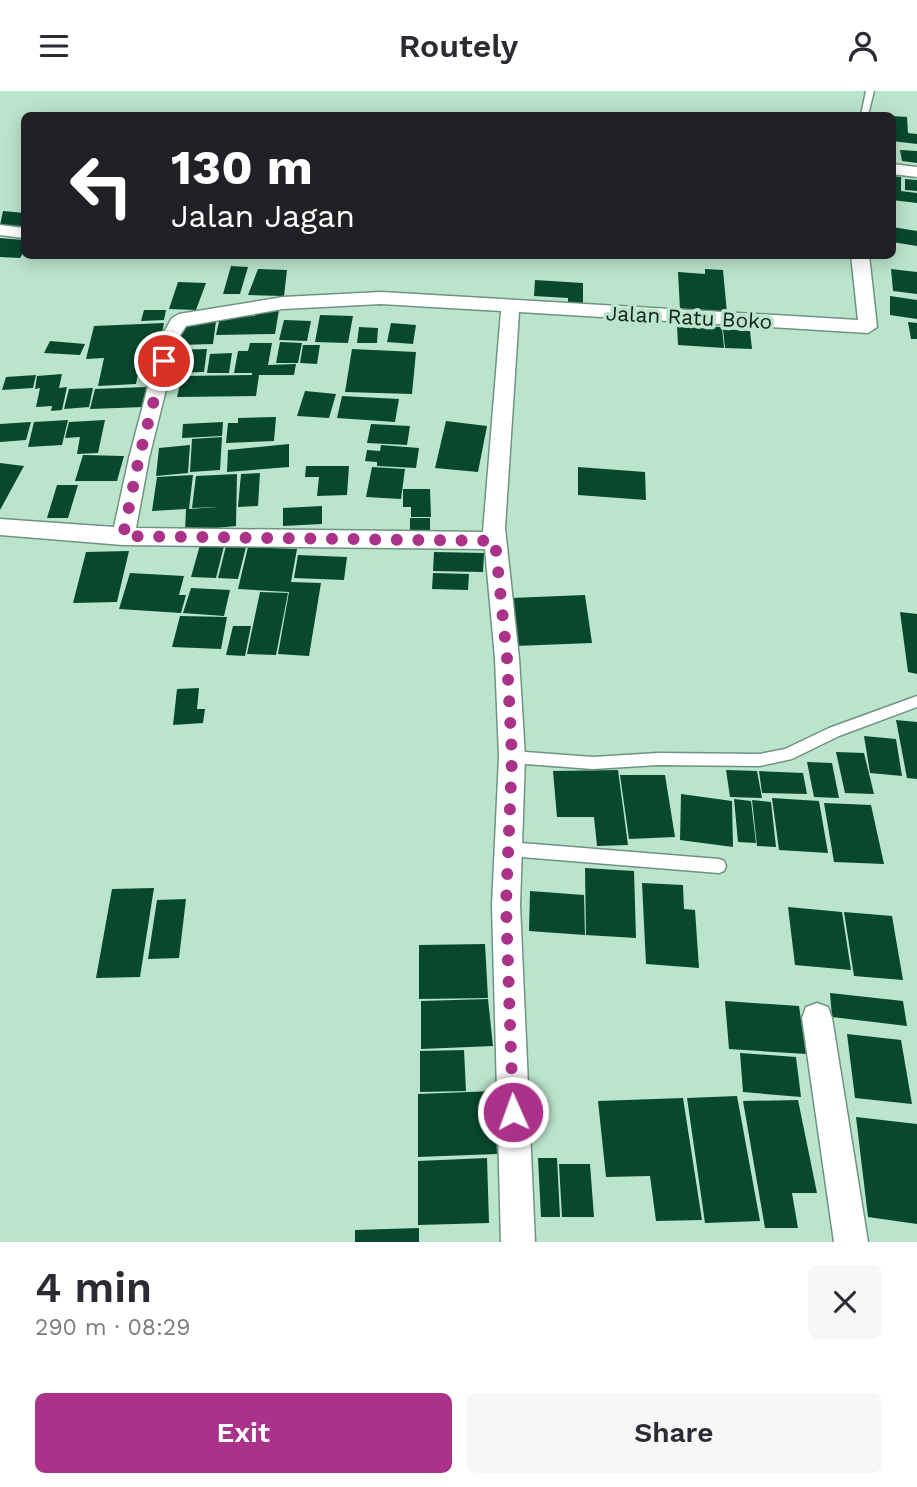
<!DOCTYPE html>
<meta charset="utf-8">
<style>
:root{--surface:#fff;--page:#f7f7f7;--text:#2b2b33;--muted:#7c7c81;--accent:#aa3389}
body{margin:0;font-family:"Work Sans",sans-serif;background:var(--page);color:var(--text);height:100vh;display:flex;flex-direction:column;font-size:26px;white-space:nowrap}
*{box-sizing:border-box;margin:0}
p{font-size:23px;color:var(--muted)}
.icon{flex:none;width:38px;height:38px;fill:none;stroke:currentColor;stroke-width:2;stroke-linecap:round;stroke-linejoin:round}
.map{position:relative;height:1151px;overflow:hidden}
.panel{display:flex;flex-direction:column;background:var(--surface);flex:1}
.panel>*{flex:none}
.guide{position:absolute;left:21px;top:21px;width:875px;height:147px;border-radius:10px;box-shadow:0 4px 18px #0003;background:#202124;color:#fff;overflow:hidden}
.pin{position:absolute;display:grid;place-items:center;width:60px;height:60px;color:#fff;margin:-30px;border:4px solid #fff;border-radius:50%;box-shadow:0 2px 7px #0007}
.me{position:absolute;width:77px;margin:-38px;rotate:358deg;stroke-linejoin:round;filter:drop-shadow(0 0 5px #0008)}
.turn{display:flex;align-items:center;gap:24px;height:147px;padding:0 35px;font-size:32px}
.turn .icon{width:91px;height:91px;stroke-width:2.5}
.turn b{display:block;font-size:49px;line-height:60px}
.round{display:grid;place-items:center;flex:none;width:74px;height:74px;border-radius:10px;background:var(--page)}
.headline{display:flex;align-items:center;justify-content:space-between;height:119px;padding:0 35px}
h1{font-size:42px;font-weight:600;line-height:52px}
.cta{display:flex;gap:14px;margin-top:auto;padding:14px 35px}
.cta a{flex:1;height:80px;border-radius:10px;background:var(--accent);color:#fff;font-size:28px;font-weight:600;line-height:80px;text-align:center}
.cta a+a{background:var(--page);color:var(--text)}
header{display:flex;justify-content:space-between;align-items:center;height:91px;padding:0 35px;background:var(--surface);font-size:32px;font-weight:600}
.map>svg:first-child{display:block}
.building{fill:#08482f}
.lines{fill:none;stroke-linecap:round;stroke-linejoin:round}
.lane-casing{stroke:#6e9480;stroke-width:3}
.street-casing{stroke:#6e9480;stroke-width:3}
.lane{fill:#fff;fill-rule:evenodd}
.street{fill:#fff;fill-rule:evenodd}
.route{stroke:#aa3389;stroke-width:12;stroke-dasharray:0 21.6}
.labels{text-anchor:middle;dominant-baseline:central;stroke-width:7;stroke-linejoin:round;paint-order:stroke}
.far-street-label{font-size:21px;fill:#122119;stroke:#bbe4cd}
</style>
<header><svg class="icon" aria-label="menu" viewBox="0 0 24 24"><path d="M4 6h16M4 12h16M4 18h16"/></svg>Routely<svg class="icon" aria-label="person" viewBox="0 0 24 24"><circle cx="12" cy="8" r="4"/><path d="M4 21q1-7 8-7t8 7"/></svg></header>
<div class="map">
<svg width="917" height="1151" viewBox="0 0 917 1151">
<rect width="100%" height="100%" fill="#bbe4cd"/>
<path class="building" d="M892 25 907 26 908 42 917 43V53L892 50Z
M900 59 917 60V72L902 70Z
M892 85 901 86V100L917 102V112L892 109Z
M905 88 917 89V100L905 99Z
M3 120 24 122V135L0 134Z
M892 136 917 140V155L892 151Z
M0 147 24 149V161L20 167 0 166Z
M231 175 248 176 240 203H223Z
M258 178 287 179 284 205 248 204Z
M705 178 723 179 727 222 680 219 678 181 705 183Z
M891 178 917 181V203L893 200Z
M535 189 583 192V213H568V207L534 205Z
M178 191 206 192 196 219 169 218Z
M890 205 917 209V228L890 224Z
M144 219H166L164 229 141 230Z
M255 219H279L275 243 216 244 220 226 255 225Z
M320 224 353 225 348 252 315 251Z
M284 229 311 230 307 250 279 249Z
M216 230 213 253 179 254 183 235H191L194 231Z
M908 231 917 232V248H911Z
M164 232 161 247H145L136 293 98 295 104 267 86 268 94 235Z
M391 232 416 234 413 253 387 251Z
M677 234 722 236 724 257 678 254Z
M359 236 378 237 377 252H357Z
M723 238 750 240 752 258 725 257Z
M50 250 85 253 80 264 44 262Z
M280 251 302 252 298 272H276Z
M250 252H272L268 274 296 273 294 284H259L256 305 177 306 182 285 252 284V282H234L238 260H248Z
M303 254H320L317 273 300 272Z
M207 258 204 281 168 282 173 259Z
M352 258 416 261 412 303 345 301Z
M232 262 229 282H207L210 263Z
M62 283 59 297 67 296 62 319 51 320 52 315 36 316 40 297 35 298 37 285Z
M36 284 33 297 2 299 6 286Z
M146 296 143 316 90 318 95 298Z
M93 297 89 316 64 318 69 298Z
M305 300 336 303 329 327 297 325Z
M342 305 399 308 395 331 337 327Z
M276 326 274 350 226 352 228 332H238V327Z
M68 329 62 354 28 356 34 331Z
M105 329 98 362 77 363 80 346 65 347 69 331Z
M446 330 487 335 478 381 435 377Z
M31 331 26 349 0 351V333Z
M223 331 222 345 182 347 183 333Z
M371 333 410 335 407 354 367 352Z
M222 346 220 379 190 381 192 348Z
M289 353V376L227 381 228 359Z
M190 354 188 382 156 385 159 357Z
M381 354 419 357 416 377 377 375V371L365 370 367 359 380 360Z
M83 364 124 365 117 390H75Z
M0 372 24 375 0 419Z
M306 375H349L347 404 317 405 319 386H305Z
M372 376 405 378 401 408 366 406Z
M578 376 645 381 646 409 578 404Z
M260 382 258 415 238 416 241 383Z
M237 383 236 435 185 440 186 418 152 420 157 386 193 384 189 418 218 416 192 417 196 385Z
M57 394H78L68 427H47Z
M403 398H430L431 426H411V416H403Z
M322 415V433L283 435V417Z
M410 427H430V442H410Z
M200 454 224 455 216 487 191 486Z
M226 455 246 456 238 488 218 487Z
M248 456 297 458 291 491 321 492 309 565 278 563 289 501 238 498Z
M129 460 117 511 73 512 86 461Z
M434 461 484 462 483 481 433 480Z
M298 464 347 466 344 489 294 487Z
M130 482 184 485 179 504H186L181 522 119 518Z
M433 482 469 483 468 499 432 498Z
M191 497 230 499 224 525 183 522Z
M260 501 288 502 276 564 247 563Z
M585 504 592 552 515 555 511 507Z
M900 521 917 523V583L908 581Z
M180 525 227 526 221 558 172 556Z
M233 535H251L245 565 226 564Z
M199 597 197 618H205L203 632 173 634 177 598Z
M896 629 917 631V688L907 687Z
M864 645 896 648 902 685 870 682Z
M836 661 864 662 874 703 845 702Z
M807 671 832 672 839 707 814 706Z
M618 679 628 754 597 755 594 726H557L553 680Z
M726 679 757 680 762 707 730 706Z
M759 680 803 682 807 703 762 702Z
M620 684H665L675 746 629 748Z
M681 703 732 710 733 756 680 749Z
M772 707 819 710 828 762 779 759Z
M734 708 751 710 756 752 738 751Z
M752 709 771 711 776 756 757 755Z
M824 712 871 714 884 773 834 771Z
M585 777 634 780 636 847 586 844Z
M642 792 683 794 684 818 695 819 699 877 646 873Z
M154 797 140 886 96 887 112 798Z
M530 800 584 804 585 844 529 840Z
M186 808 179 867 148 868 157 809Z
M788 816 842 821 851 879 795 874Z
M844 821 892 825 903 889 854 885Z
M485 853 488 907 419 908V854Z
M830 902 903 910 907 935 832 926Z
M488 908 493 955 421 958V910Z
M725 910 799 915 806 963 729 958Z
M847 943 901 949 912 1013 855 1007Z
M464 959 466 1000 420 1001V960Z
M740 962 796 966 801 1006 743 1001Z
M494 1000 497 1063 418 1066V1003Z
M737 1005 760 1130 705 1132 687 1007Z
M683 1007 702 1129 656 1130 650 1085 606 1086 598 1010Z
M798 1009 817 1102H792L798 1137H765L743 1010Z
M856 1026 917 1033V1133L868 1126Z
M487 1067 489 1132 418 1134V1070Z
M538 1067H557L560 1126H541Z
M559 1073H590L594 1126H562Z
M419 1137V1151H355V1139Z"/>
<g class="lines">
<defs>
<path id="lane" d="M866 0H874L868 24H861Z
M917 605V616L839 645 792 668 760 675 658 674 593 678 512 672 507 670 505 666 507 662 512 660 593 666 658 662 760 663 785 658 829 637Z
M509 751 719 768 724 770 726 775 724 780 719 782 509 765 504 763 502 758 504 753Z"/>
<path id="street" d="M892 73 917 76V86L892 83Z
M0 134 24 137V147L0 144Z
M851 164H869L877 236 868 242 519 221 505 437 519 567 525 666 520 814 535 1151H501L492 814 499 666 495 567 485 458 123 454 0 444V428L114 436 129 367 161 246 172 227 179 223 283 206 381 201 858 229ZM381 213 501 220 483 441 136 437 149 367 179 246 186 235 283 218Z
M817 912 828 916 832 927 868 1151H834L802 927 806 916Z"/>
</defs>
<use href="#lane" class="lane-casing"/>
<use href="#street" class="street-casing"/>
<use href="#lane" class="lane"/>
<use href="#street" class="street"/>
</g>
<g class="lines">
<path class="route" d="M164 270 139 367 123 445 495 450 507 567 512 666 506 814 513 1021"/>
</g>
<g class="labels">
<g class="far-street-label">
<text transform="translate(689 226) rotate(3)">Jalan Ratu Boko</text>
</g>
</g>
</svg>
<div class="pin" style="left:164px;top:270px;background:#d93025"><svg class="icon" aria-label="arrive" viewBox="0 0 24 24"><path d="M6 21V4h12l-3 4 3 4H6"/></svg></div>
<svg class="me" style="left:513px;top:1021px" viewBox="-20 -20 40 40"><circle r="17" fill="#aa3389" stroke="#fff" stroke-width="3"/><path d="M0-11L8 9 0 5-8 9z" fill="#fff"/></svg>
<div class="guide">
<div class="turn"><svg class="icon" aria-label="left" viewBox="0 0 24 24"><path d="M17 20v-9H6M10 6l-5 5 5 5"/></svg><div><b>130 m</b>Jalan Jagan</div></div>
</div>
</div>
<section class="panel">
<div class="headline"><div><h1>4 min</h1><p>290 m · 08:29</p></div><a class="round"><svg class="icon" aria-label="close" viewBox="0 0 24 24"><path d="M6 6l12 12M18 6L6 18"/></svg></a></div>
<div class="cta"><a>Exit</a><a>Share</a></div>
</section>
